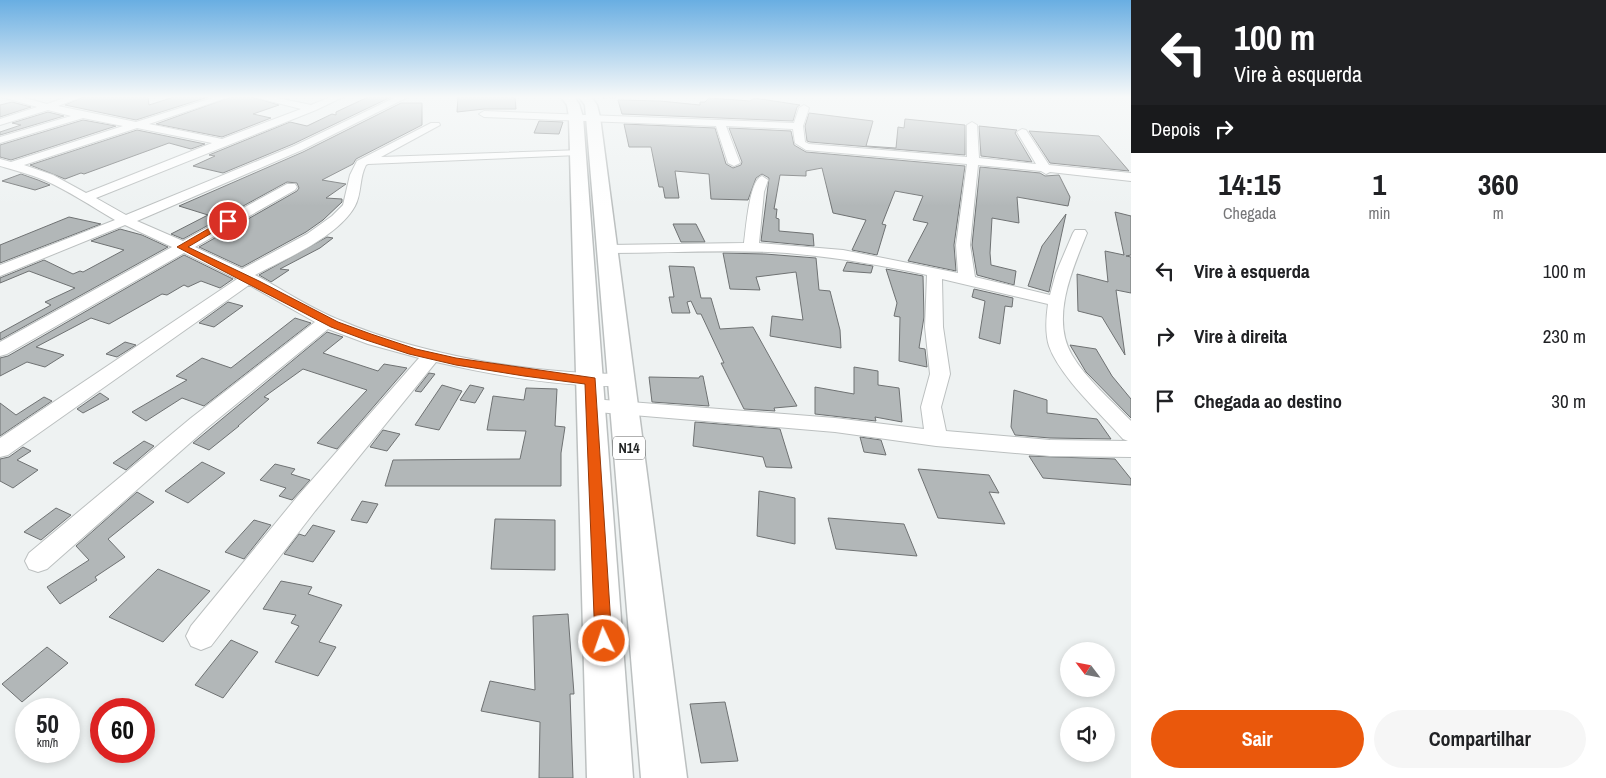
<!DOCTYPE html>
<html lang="pt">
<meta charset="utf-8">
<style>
:root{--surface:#fff;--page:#f6f6f6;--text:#202124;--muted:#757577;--accent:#ea580c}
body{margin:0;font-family:"Archivo Narrow",sans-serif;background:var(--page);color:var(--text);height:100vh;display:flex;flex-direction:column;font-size:19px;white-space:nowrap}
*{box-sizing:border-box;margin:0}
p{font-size:16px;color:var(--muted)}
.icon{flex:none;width:28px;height:28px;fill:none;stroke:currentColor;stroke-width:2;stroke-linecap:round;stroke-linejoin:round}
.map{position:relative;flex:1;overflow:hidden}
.sheet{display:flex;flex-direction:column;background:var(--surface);width:475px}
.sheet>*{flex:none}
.guide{background:#202124;color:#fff;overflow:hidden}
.needle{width:32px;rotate:302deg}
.buttons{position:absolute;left:1060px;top:642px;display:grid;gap:10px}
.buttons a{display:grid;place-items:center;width:55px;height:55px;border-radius:50%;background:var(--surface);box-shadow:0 2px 8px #0003;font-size:25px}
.speed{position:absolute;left:15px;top:698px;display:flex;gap:10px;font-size:25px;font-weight:700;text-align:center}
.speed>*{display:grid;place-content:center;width:65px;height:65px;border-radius:50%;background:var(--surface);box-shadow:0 2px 8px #0003;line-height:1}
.speed small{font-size:12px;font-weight:400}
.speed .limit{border:8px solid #d22;background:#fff;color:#111}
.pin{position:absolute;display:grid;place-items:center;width:42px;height:42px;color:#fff;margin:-21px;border:2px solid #fff;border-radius:50%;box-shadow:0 1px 5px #0007}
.me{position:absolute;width:55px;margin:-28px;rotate:357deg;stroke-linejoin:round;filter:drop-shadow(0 0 4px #0008)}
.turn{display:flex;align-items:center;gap:18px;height:105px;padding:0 20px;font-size:22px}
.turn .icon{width:65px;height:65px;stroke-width:2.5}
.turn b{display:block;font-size:35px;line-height:42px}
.then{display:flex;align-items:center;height:48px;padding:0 20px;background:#0003;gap:10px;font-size:19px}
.eta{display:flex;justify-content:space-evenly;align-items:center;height:85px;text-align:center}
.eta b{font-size:30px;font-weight:700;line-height:35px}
.cta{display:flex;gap:10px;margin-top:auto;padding:10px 20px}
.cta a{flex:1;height:58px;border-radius:30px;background:var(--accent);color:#fff;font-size:20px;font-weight:700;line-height:58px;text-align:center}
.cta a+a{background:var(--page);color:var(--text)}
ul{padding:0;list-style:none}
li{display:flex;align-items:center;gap:15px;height:65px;padding:0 20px}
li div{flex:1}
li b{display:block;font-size:19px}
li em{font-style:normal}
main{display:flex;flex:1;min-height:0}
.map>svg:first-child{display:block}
.building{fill:#b2b7b8;stroke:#6f7273}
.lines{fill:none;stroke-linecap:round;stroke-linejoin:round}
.minor-casing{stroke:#bcc0c0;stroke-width:2}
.major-casing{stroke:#bcc0c0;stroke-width:3}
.path{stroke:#a3a6a6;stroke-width:2;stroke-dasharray:1 2;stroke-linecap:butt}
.minor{fill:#fff;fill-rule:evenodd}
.major{fill:#fff;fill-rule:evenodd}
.route{fill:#ea580c;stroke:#983908}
.labels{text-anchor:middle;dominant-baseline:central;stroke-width:4.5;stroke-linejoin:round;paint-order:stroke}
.shield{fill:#fff;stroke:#646565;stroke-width:1}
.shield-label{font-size:14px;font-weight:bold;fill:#212323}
</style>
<main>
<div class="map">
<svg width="1131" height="778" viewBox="0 0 1131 778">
<rect width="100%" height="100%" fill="#eef2f2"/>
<path class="building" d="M83 97H148L149 105 174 97H208L136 120 65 105Z
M231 97H252L279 105 253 114 271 118 222 137 156 124Z
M368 97H391L293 144 223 173 193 166 215 156 209 155 290 122 307 126 332 114 336 115V112Z
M458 97H515L516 109H484L457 112Z
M709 98 750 101 754 98 800 105 797 107 793 121 622 114 618 100 660 101 700 105V102H705Z
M12 102 31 107 0 117V105Z
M401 103H422V125L356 159 353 164 322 180 346 184 326 198 342 199V202L323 220 306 232 242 267 199 247 297 191 299 188 297 183 287 182 183 239 171 234 208 215 179 206 303 152Z
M48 112 64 116 0 135V132L21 125 12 123Z
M809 113 873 121 866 146 896 148 898 127 904 128 905 119 965 125V155L810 142 807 141 805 126Z
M83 120 116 126 11 160 0 157V145Z
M539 121 563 122 559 134 534 133Z
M624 124 715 128 726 164 733 168 741 165 742 162 729 128 791 131 794 145 806 152 965 166 954 245 956 271 908 261 928 223 913 220 923 196 895 191 882 224 886 225 877 255 852 250 866 220 833 213 822 168 806 171V176L780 175 774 209H777L776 218 779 219V231L813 234 814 246 761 241 769 178 762 174 756 178 748 200 711 199 709 174 675 171 679 198H665L663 187H659L651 147H629Z
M979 126 1017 130 1015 133 1032 162 981 156Z
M137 130 205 144 191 149 169 143 84 174 81 173 65 179 30 165Z
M1029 131 1099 136 1129 171 1050 163Z
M980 167 1040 173 1045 176 1059 175 1070 197 1068 206 1017 197 1019 223 992 218 990 253 991 265 1016 271 1014 285 977 275 972 245Z
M21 174 38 180 50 185 35 190 2 181Z
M1115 212 1131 216V255L1126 256 1131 257V293L1116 290 1125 355 1102 317 1078 311 1077 274 1108 282 1105 251 1124 255Z
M1066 214 1049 292 1028 286 1042 246Z
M69 217 101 224 0 263V245Z
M673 224H696L705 242H681Z
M120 229 142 235 168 247 0 340V333L51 305 45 302 75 288 29 271 0 283V278L44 260 73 274 80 271 83 272 124 250 91 241Z
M327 237 333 238 320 248 280 269 289 270 271 282 259 275Z
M723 253 765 254 816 258 819 290 830 291 840 330 841 348 770 336 772 316 803 320 796 272 756 277 760 290 730 289Z
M184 255 233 279 220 288 201 281 188 287 184 285 167 295 162 294 109 324 91 318 36 347 64 355 45 367 27 362 0 376V358L8 356Z
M847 262 873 266 871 273 843 271Z
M669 266 694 267 701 298H711L720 329 753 327 797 406 774 408 775 411 744 409 721 363H724L701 314H697L691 301 687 302 690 313H672L669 297H674Z
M886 269 923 276 924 317 919 348 925 349 927 367 899 361 900 317 894 316 897 303Z
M974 289 1013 298 1012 307 1005 306 1000 344 979 338 985 301 972 297Z
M228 302 243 306 214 327 199 323Z
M295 318 311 323 204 406 182 398 146 421 132 412 187 380 176 376 202 358 231 368Z
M327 332 343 337 323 353 378 371 384 364 407 368 337 449 317 443 367 390 303 369 264 397 269 399 238 426H239L209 450 193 443Z
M125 342 136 345 117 357 106 354Z
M1070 345 1096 349 1112 376 1131 399V418L1086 372Z
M854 367 878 371V385L899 388 902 422 875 417 876 421 815 414V387L854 394Z
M429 373 435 374 421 392 415 391Z
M700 376H703L709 406 652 402 649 377 699 378Z
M442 385 462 391 439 430 415 425Z
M470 385 484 388 475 403 460 400Z
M526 388 557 389 555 426 565 427 561 453V486H385L393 460 520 459 526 431 487 430 493 396 524 400Z
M1014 390 1047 400V413L1097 419 1111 439 1050 438 1015 435 1011 427Z
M100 393 109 399 83 413 77 409Z
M44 397 52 401 0 436V403L16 415Z
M695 422 780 429 792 468 766 467 763 457 693 446Z
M383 430 400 434 387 451 370 447Z
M860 437 881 440 886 455 864 452Z
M144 441 154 446 126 470 113 463Z
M23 447 31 451 17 460 38 470 13 488 0 481V459L9 457Z
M1029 456 1115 459 1131 479V485L1043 478Z
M202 462 225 473 188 503 165 491Z
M275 464 295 469 291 474 310 480 292 500 279 496 286 488 260 480Z
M918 469 989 475 999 493 989 492 1005 524 938 518Z
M759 491 795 498V544L757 536Z
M137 492 154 502 108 539 125 557 95 577 97 580 60 604 47 587 89 560 76 546Z
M362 501 378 504 367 523 351 520Z
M56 508 71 515 41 540 24 532Z
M828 518 904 524 917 556 836 549Z
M495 519 555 520V570L491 569Z
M254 520 271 525 244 559 225 552Z
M313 525 335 531 313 562 284 554 299 534 305 536Z
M158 569 210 591 163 642 109 617Z
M281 581 312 587 308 594 342 605 319 642 336 647 318 676 275 662 299 626 291 623 296 615 263 609Z
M568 614 574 694H570L573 778H539L540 722 481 711 490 681 535 690 533 616Z
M231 640 258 652 223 698 195 685Z
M47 647 68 663 22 702 2 684Z
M725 702 738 761 701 763 690 704Z"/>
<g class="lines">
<defs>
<path id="minor" d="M2 97H21L47 104 67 97H81L58 106 136 122 215 97H229L149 124 222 139 301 109 254 97H273L311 105 330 97H343L316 110 96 198 126 215 294 146 396 97H408L302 150 137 221 183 241 287 184H295L297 187 295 190 195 247 242 269 307 234 332 216 343 205 350 175 357 161 431 123H439L440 125 381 157 582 150 584 152 582 154 578 155 368 164 366 165C359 178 362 193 355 206 338 237 285 259 255 275 284 290 311 309 342 321 424 356 533 374 623 374L630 376 633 380 630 384 623 386C560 387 497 376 436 362L315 511 211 646 201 650 191 646 186 636 191 626 297 497 419 358 368 344 328 329 207 428 47 569 38 572 29 569 25 561 29 553 191 418 315 322 249 285 8 455 0 457V438L237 279 184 253 7 354 0 356V342L172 247 125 225 0 276V265L115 220C91 206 69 191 44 180 29 174 14 170 0 166V159L11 162 123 126 83 118 0 143V137L71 116 48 110 0 125V119L37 107ZM137 128 212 143 86 193 53 175 24 165Z
M804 105 809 108 803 126 805 142 809 144 967 157V125L972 122 977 125 979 158 1036 164 1017 132 1022 129 1026 130 1049 165 1131 173V181L1050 172 1046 174 1041 171 978 165 970 245 975 277 1050 295 1056 273 1073 233 1075 230H1085L1087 233C1073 268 1050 318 1072 355 1087 380 1111 400 1131 421V457L1050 456 936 446 835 432 585 411 582 406 585 401 592 399 835 418 924 429 921 407 930 374 925 327 927 275C881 265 834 257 787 253 728 249 668 253 608 253L603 252 601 249 603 246 608 245 744 243C746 230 749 180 762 176L768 180 764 192 759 243 843 250 958 273 956 245 967 164 806 150 795 143 793 129 726 126 740 163 734 166 728 163 716 126 484 117 479 114 484 111 794 123 799 108ZM942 279 1048 304C1046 318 1045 333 1049 346 1060 377 1101 414 1123 439L1128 441 1050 440 946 431 941 407 950 374 943 327Z"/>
<path id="major" d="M561 97H574L579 104 583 117 633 778H587L569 117 567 105Z
M579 97H591L597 105 600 117 687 778H641L586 117 585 105Z"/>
</defs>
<use href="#minor" class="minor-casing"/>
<use href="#major" class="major-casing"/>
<path class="path" d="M603 98 617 97"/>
<use href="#minor" class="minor"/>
<use href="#major" class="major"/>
</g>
<linearGradient id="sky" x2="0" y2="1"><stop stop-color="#69aee2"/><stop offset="0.47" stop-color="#f7f9f9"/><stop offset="1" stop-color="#f7f9f9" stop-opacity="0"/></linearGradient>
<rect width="1131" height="206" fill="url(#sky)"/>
<path class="route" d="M225 219 232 221 188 247 259 281 338 322 371 334 416 349 456 358 595 378 612 641 609 646 604 649 598 646 595 641 585 384 524 376 456 365 409 354 363 339 331 327 177 247Z"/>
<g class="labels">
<rect class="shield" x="613" y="436.5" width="32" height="23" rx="4"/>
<g class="shield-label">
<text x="629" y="448">N14</text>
</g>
</g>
</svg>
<div class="buttons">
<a><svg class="needle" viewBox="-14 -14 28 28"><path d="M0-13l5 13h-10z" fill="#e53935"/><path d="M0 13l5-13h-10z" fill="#757577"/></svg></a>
<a><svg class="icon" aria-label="sound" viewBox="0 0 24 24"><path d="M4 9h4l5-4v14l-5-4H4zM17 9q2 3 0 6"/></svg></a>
</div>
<div class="speed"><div>50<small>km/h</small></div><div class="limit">60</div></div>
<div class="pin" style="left:228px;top:221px;background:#d93025"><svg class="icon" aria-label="arrive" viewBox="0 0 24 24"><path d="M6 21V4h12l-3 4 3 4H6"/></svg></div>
<svg class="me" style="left:604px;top:641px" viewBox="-20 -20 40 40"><circle r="17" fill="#ea580c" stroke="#fff" stroke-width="3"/><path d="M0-11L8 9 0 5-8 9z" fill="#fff"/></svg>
</div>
<section class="sheet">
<div class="guide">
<div class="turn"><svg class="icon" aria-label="left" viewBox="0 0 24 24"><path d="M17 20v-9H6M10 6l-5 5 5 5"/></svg><div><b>100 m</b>Vire à esquerda</div></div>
<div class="then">Depois<svg class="icon" aria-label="right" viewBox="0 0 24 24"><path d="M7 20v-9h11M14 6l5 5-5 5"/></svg></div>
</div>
<div class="eta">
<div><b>14:15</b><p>Chegada</p></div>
<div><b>1</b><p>min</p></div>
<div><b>360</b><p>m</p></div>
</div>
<ul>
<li><svg class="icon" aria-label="left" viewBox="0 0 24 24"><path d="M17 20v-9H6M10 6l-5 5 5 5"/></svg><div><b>Vire à esquerda</b></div><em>100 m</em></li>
<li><svg class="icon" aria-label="right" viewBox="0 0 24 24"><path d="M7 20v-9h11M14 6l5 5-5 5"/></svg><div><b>Vire à direita</b></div><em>230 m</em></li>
<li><svg class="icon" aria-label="arrive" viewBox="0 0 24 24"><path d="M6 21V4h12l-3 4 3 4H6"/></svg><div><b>Chegada ao destino</b></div><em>30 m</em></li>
</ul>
<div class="cta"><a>Sair</a><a>Compartilhar</a></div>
</section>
</main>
